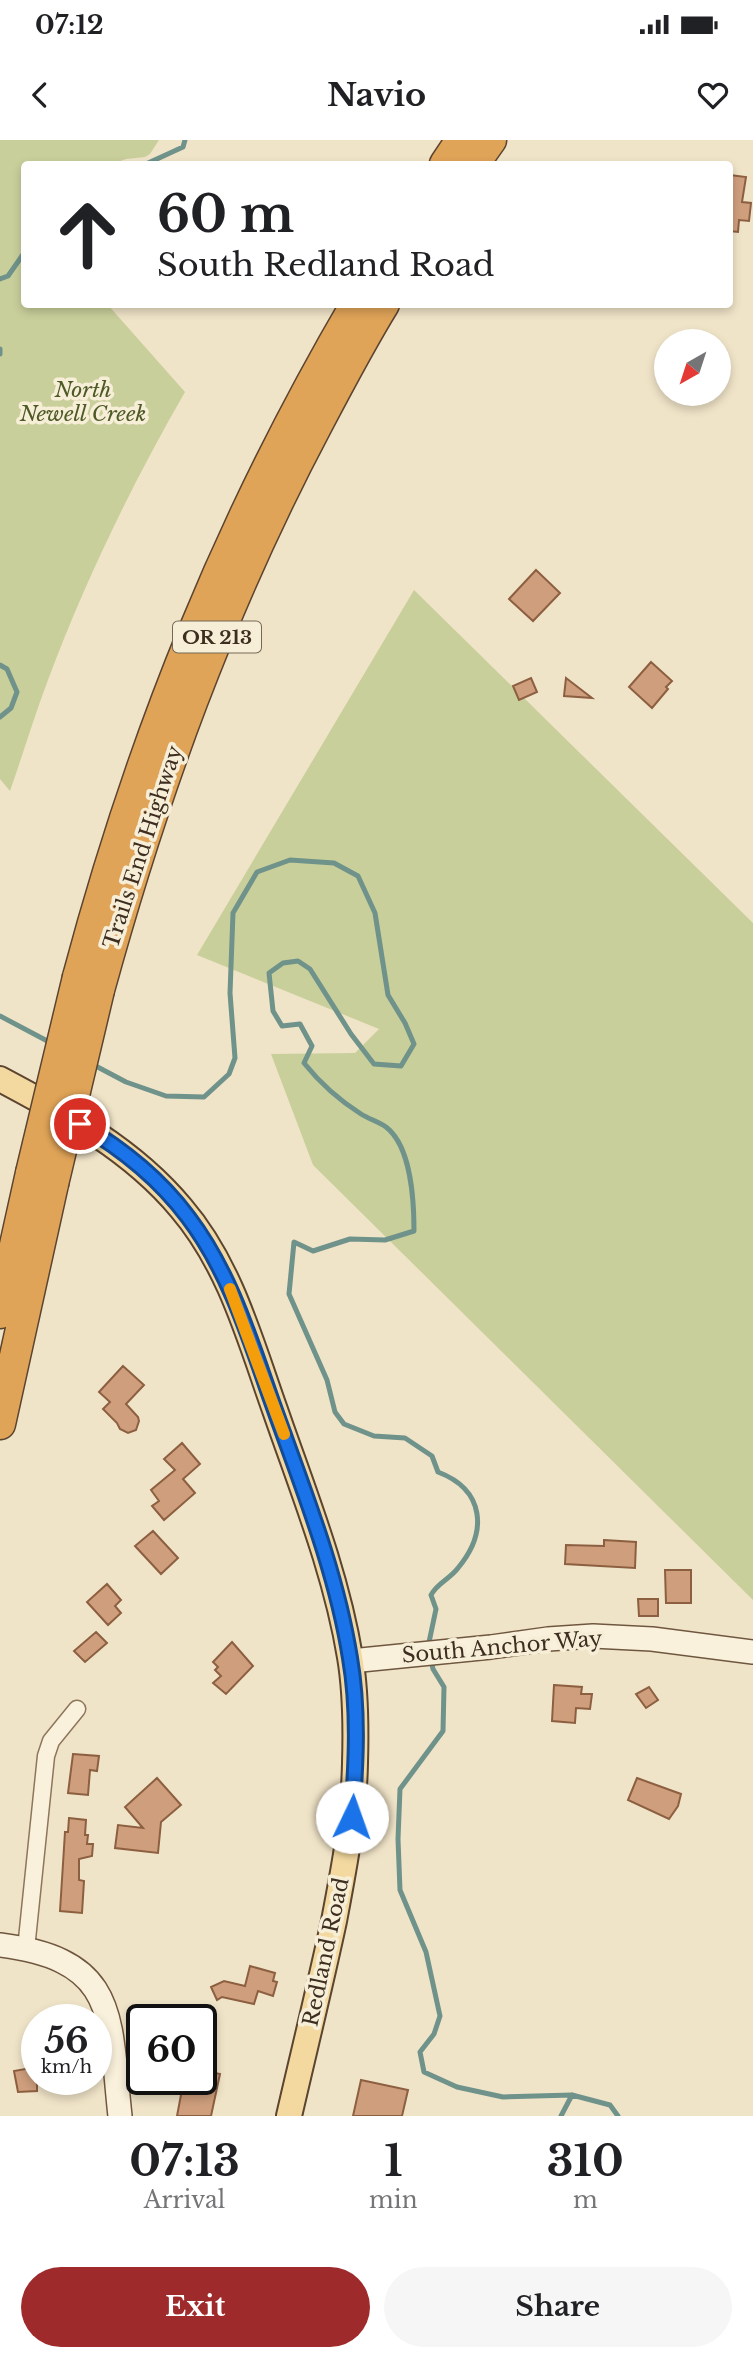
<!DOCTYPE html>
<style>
:root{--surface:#fff;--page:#f6f6f6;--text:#202124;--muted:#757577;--accent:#9e2a2b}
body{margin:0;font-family:"Libre Baskerville",serif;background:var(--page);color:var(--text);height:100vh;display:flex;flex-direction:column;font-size:26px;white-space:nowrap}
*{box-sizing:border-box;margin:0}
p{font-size:23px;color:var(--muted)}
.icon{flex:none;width:38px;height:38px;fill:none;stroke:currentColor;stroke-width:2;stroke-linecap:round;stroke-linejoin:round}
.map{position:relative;height:1976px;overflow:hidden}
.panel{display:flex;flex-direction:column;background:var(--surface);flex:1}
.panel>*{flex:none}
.top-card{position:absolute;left:21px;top:21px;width:712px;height:147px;border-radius:7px;box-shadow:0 4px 10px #0003;background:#fff;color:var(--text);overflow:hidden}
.needle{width:46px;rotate:219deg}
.fabs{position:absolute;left:654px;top:189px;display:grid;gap:14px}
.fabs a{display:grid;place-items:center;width:77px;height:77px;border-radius:50%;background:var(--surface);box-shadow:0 4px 10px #0003;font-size:35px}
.speed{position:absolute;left:21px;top:1864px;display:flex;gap:14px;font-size:35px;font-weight:700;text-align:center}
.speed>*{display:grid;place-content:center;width:91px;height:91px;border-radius:50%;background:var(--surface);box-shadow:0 4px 10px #0003;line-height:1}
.speed small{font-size:18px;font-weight:400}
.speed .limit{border:4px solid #111;border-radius:10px;background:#fff;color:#111}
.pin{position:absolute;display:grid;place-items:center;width:60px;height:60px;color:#fff;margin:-30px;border:4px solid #fff;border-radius:50%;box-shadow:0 2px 7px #0007}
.me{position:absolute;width:77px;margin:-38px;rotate:3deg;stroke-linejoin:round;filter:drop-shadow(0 0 5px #0008)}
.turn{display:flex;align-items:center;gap:24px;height:147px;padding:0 21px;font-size:32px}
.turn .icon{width:91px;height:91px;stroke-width:2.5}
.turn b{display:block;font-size:49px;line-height:60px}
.eta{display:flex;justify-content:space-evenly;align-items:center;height:119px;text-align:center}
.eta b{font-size:42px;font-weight:700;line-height:49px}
.cta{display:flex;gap:14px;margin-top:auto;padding:14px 21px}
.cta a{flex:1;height:80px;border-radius:42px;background:var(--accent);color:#fff;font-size:28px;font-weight:700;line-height:80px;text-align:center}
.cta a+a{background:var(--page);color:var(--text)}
.status{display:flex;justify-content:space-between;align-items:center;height:49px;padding:0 35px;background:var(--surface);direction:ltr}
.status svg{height:19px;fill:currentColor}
header{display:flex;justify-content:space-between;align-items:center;height:91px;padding:0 21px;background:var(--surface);font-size:32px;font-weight:700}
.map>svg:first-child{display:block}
.green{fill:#c9cf9b}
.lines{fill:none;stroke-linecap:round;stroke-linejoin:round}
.stream{stroke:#6f938a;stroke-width:5}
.building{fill:#cf9f7d;stroke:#8d5f41;stroke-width:2}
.street-casing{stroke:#8d765c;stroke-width:19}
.secondary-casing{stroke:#6f573f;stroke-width:26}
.primary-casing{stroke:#5b4430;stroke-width:28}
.highway-casing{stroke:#5b4430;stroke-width:33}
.street{stroke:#faf1dc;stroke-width:16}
.secondary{stroke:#faf1dc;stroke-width:23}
.primary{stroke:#f3d9a0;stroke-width:24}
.highway{stroke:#e0a458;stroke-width:30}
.highway-bridge-casing{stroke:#5b4430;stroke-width:33;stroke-linecap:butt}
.highway-bridge{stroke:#e0a458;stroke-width:30}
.route-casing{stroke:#114b97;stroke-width:18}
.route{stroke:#1a73e8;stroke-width:12}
.slow{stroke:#f59e0b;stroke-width:12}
.labels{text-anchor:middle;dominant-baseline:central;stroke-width:7;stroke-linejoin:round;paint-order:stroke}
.shield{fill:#f7eed8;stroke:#756857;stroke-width:2}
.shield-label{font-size:19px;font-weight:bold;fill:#3d2e20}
.park-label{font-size:21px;font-style:italic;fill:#4d5a26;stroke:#f7eed8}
.street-label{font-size:21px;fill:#3d2e20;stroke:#f7eed8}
</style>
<div class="status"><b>07:12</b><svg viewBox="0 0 49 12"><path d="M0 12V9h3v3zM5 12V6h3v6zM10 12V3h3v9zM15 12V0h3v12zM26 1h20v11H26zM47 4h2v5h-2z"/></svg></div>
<header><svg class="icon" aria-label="back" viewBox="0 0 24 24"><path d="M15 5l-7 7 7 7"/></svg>Navio<svg class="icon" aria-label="heart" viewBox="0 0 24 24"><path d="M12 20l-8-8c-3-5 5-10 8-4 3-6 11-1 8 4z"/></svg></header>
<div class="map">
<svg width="753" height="1976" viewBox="0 0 753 1976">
<rect width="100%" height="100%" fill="#f0e4c8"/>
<path class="green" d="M0 0H159L150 14 145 17 126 19 112 24H24V164L108 165 185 252C132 344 85 441 48 540 34 577 23 614 10 651L0 639Z
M414 450 753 783V1460L313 1025 271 914 355 913 379 889 197 815Z"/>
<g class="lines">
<path class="stream" d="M146 24 183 7 185 0
M0 139 8 136 24 113
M0 209V214
M0 525 7 529 17 552 11 568 0 577
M0 876 53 904
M90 923 126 942 166 956 204 957 229 934 235 918 230 853 233 773 257 732 290 720 334 723 358 736 375 773 388 855 405 883 414 904 401 926 374 924 351 894 310 829 298 821 283 823 269 833 273 871 282 886 300 884 312 906 304 923C320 943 339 960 361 974 369 979 379 982 386 987 411 1006 414 1061 414 1091L385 1100 350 1099 313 1111 294 1102 289 1154 327 1240 335 1272 344 1284 374 1296 405 1298 432 1316 438 1332C485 1350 488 1392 458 1428 450 1439 437 1443 431 1455L436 1469 428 1507
M431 1520 433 1529 444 1547 443 1591 400 1649 398 1699 400 1750 426 1812 440 1876 434 1894 420 1912 424 1932 457 1947 503 1957 572 1955 610 1965 618 1976
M561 1976 572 1955"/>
</g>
<path class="building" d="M730 35 746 37 742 62 751 63 749 81 739 80 738 92 730 91Z
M536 430 560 453 533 481 509 459Z
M651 522 672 541 666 547 668 549 652 568 629 547Z
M531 538 537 552 519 560 513 546Z
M566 538 592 558 564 556Z
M123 1226 144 1245 126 1264 138 1277 139 1281 136 1290 128 1293 120 1289 117 1283 103 1269 110 1262 99 1252Z
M182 1303 200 1324 183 1339 195 1353 164 1380 152 1366 159 1361 151 1350 175 1330 164 1319Z
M153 1391 178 1418 161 1434 135 1406Z
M604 1400 636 1402 635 1428 565 1424 566 1405 604 1406Z
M665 1430H691V1463H666Z
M107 1444 121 1460 115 1466 121 1473 108 1485 87 1462Z
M638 1459H658V1476H639Z
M96 1492 107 1503 85 1522 74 1511Z
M232 1502 253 1526 226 1554 213 1543 221 1536 215 1530 218 1527 213 1522Z
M554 1545 582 1547 581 1554H592L590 1569 576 1568 575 1583 552 1581Z
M649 1547 658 1560 646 1568 636 1554Z
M73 1614 99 1616 97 1631 90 1630 88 1655 68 1653Z
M157 1638 181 1665 161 1682 158 1713 115 1708 118 1685 143 1688 125 1667Z
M637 1638 681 1654 678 1666 669 1679 628 1660Z
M69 1678 86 1680 85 1695H88L87 1704H93L92 1716 79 1719V1740L84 1741 82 1773 60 1771 65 1692H68Z
M250 1826 275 1833 273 1841 277 1842 273 1856 258 1851 254 1864 222 1857 217 1860 211 1847 224 1841 245 1846Z
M37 1927V1951L18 1952 14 1931Z
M201 1930 220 1934 211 1976H177L184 1939H201Z
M361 1940 408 1950 402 1976H353Z"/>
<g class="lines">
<defs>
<path id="street" d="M26 1809 46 1616 51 1601 77 1569"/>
<path id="secondary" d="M351 1521 491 1507 548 1499 593 1496 652 1499 753 1512
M0 1805C119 1820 109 1876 120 1976"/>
<path id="primary" d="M0 939C66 974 132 1009 181 1068 230 1125 250 1200 275 1270 303 1351 336 1432 350 1517 356 1552 356 1589 355 1623 354 1677 344 1728 334 1781 320 1846 304 1911 289 1976"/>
<path id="highway" d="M445 24 461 0
M474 24 491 0
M78 837C142 597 230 379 356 164
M99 850C153 653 221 466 317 285 338 245 360 203 384 164
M0 1173 31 1033
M0 1284 53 1044"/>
</defs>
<use href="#street" class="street-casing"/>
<use href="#secondary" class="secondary-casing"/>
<use href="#primary" class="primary-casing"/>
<use href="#highway" class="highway-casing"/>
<use href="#street" class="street"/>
<use href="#secondary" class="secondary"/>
<use href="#primary" class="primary"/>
<use href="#highway" class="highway"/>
<defs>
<path id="highway-bridge" d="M31 1033 78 837
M53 1044 99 850"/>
</defs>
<use href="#highway-bridge" class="highway-bridge-casing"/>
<use href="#highway-bridge" class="highway-bridge"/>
</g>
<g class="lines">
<defs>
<path id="route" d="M80 984C121 1008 159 1038 188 1077 229 1131 249 1196 271 1259 301 1344 336 1429 350 1518 359 1570 356 1625 352 1677"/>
</defs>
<use href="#route" class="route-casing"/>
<use href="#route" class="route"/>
<path class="slow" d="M230 1149 284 1294"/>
</g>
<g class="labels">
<rect class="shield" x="173" y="481.5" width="88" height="31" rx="5"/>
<g class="shield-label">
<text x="217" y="497">OR 213</text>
</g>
<g class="park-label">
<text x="83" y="250">North<tspan x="83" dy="24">Newell Creek</tspan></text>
</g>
<g class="street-label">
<text transform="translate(143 707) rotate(-72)">Trails End Highway</text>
<text transform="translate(502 1507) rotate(-5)">South Anchor Way</text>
<text transform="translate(326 1812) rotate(-78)">Redland Road</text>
</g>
</g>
</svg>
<div class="fabs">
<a><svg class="needle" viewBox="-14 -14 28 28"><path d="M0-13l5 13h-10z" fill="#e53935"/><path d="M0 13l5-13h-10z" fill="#757577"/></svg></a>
</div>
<div class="speed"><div>56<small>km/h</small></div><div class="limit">60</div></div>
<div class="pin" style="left:80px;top:984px;background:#d93025"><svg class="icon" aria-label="arrive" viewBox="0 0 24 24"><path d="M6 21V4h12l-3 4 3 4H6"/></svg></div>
<svg class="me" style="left:352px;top:1677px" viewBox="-20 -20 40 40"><circle r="19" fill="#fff"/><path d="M0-13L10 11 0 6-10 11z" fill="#1a73e8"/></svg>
<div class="top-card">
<div class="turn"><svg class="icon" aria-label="ahead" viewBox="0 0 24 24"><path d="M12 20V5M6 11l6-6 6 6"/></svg><div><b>60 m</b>South Redland Road</div></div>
</div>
</div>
<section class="panel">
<div class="eta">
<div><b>07:13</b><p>Arrival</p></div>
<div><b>1</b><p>min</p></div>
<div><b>310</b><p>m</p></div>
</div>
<div class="cta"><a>Exit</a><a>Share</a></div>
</section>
